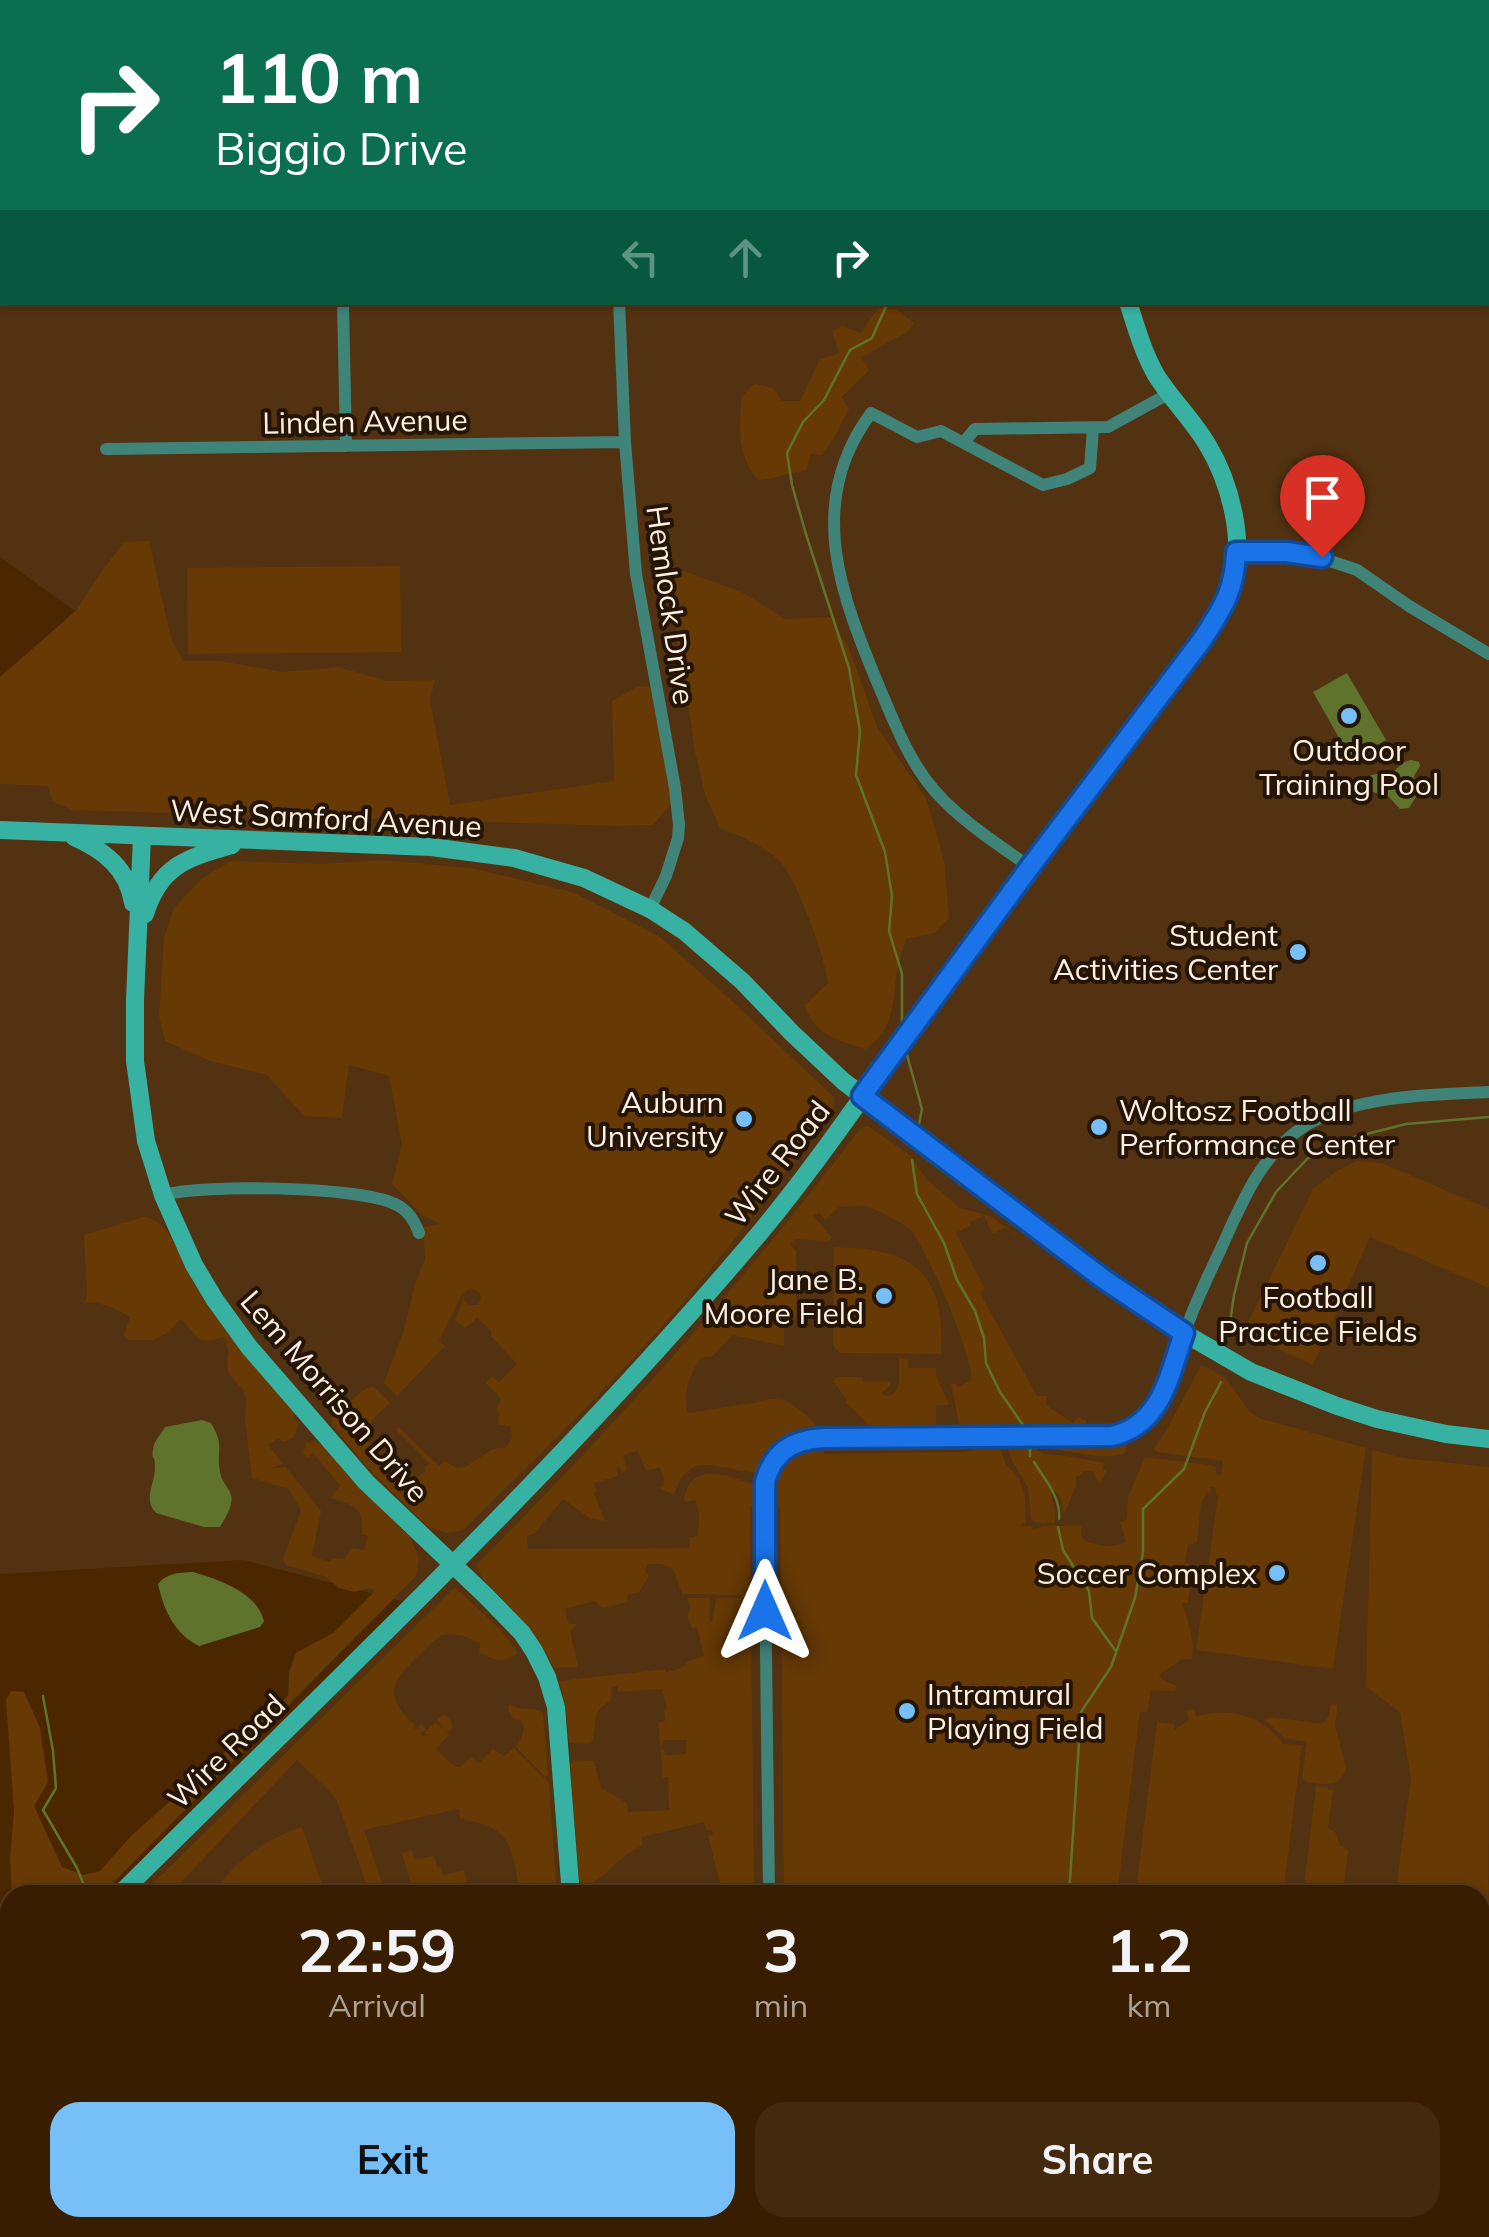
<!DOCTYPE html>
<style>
:root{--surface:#381d00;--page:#432a0f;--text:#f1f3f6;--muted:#aba299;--line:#523b22;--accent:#76c0f7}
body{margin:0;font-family:Mulish,sans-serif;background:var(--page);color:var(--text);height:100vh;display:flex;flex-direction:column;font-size:38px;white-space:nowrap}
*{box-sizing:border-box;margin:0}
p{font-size:32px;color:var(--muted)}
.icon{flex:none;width:55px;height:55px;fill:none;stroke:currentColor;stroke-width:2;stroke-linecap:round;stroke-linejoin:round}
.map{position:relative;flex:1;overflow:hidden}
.side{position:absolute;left:0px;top:1885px;width:1490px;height:352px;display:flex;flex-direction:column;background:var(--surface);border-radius:30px 30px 0 0;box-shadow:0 2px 8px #0004,0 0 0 2px var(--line)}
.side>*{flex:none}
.banner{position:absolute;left:0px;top:0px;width:1490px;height:305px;box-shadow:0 2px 8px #0004,0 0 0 2px var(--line);background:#0b6e4f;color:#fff;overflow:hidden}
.pin{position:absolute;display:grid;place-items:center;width:85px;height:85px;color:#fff;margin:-102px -42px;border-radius:50% 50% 50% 0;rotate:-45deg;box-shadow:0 0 10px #0007}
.pin .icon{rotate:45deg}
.me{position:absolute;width:110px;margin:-55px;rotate:0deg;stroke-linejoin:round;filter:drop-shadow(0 0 8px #0008)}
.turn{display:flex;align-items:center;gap:35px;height:210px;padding:0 50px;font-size:45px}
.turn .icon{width:130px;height:130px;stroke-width:2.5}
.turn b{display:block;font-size:70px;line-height:85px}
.lanes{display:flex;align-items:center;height:95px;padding:0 50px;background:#0003;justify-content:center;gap:50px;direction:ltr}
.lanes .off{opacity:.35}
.eta{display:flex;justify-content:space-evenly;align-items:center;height:170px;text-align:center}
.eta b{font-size:60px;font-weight:700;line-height:70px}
.cta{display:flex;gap:20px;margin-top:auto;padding:20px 50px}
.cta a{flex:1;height:115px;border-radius:30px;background:var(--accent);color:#111;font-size:40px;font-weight:700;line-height:115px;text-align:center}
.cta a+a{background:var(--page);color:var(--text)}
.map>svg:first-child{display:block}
.built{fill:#523211;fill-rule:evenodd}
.green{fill:#663905}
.water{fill:#60732d}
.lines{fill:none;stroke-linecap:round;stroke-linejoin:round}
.stream{stroke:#60732d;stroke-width:2.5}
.street{stroke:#3f8379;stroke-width:12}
.secondary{stroke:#37b1a1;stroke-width:18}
.route-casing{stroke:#114b97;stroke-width:25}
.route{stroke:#1a73e8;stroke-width:18}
.poi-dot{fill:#76c0f7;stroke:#251506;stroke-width:4}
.labels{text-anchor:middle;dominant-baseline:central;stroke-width:8;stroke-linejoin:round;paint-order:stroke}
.street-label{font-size:30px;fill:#fdefe3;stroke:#251506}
.poi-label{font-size:30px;fill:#fdefe3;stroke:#251506;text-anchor:end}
</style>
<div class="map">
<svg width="1489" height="2237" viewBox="0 0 1489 2237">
<rect width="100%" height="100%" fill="#4b2700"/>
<path class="built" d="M0 0H1489V2237H0V2013L10 2003V2228H1480V1895H119L413 1604 243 1560 0 1574V678L75 611 0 557ZM2 2H1488V302H2Z"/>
<path class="green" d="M878 308 897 310 914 323 906 333 861 357 869 370 842 397 849 409 834 438 822 455 811 454 806 470 759 481C736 455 739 428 742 396L754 384 773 388 782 401H800L820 359 839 353 832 331 842 326 861 333Z
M149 541 171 638 183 661H220L283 672 339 667 387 681 435 680 430 700 450 805 614 781 612 701 638 686 655 687 676 798 653 825 619 826 72 810 52 801 48 786 0 784V677L76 611 101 572 124 542Z
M668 565 744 593 785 619 830 617 849 648 877 727 926 798 944 860 949 918 935 933 906 939C903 949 899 960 897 970 892 1002 896 1027 866 1049 835 1039 819 1038 804 1006L828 983C826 960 797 881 782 864 769 848 738 835 720 828L705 794 695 752 687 697 678 663 676 621 664 582Z
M400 566 401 652 188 654 187 568Z
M381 860 471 868 572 892 659 936 731 1000 835 1098 834 1106C776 1187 716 1267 650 1340 590 1406 526 1468 463 1530L446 1533 427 1526 371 1472 331 1424 333 1416 366 1388 374 1387 390 1403C378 1414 365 1423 368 1441L409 1483 426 1471 425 1467 429 1463 396 1430 399 1427 439 1466 445 1461 457 1468 465 1467 493 1449 506 1447 512 1438 511 1427 498 1424 499 1414 496 1410 501 1399 486 1383 492 1376 499 1382 517 1364 491 1336V1331L477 1318 465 1328 455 1320 463 1300 470 1305H478L481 1298 479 1292 470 1289 462 1294 439 1341 445 1346 397 1396 384 1383 404 1330 415 1284 425 1259 423 1227 440 1224 422 1215 392 1184 402 1145 389 1076 349 1065 342 1118 304 1116 267 1075 210 1061 165 1041 159 1016 164 937 174 908 202 878 231 861 321 864Z
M868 1126 911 1156 927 1180 960 1208 990 1216 1027 1242 1005 1228 993 1234 984 1216 970 1222 971 1225 956 1233 985 1289 980 1293 1037 1396H1047L1046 1405 1073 1423 1078 1417 1086 1421 1088 1425 1083 1430 965 1431 960 1428 951 1384H955L958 1387 971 1380C974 1357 927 1250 911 1230 905 1224 872 1207 863 1206 856 1205 847 1207 839 1207L825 1220 819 1213 813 1216 832 1237 829 1241 796 1239 790 1244 796 1251V1319H787L786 1323H784V1346L733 1335 713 1356 701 1358C689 1375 683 1392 688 1413L759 1402C784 1392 797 1408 815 1423V1429C789 1442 774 1441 761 1472 723 1475 691 1443 674 1495L658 1487 663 1486 664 1482 660 1467 646 1471 638 1451 623 1455 627 1471 622 1472 619 1467 616 1469 618 1476 594 1483 596 1491 594 1493 605 1521 591 1519 563 1499 535 1533 527 1536 528 1549 689 1548 690 1537 698 1536 699 1513 695 1500 687 1502 684 1500C689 1459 733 1476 758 1487V1507H750L754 1895H723L708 1836 713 1834 712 1830 707 1831 704 1822 642 1837V1846C615 1857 607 1881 580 1887L570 1764 577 1760 594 1761 601 1788 627 1803 628 1812 669 1810 668 1777H662L661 1750H664L665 1755 686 1754V1740H664L663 1745H660L658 1722 665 1721 664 1710 667 1709 662 1689 618 1692 617 1686H612L611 1701C591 1710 597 1722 593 1740 585 1746 578 1744 569 1742L565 1703 559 1681 665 1669 666 1672 682 1668 688 1661 704 1656 697 1627 692 1628 687 1616 691 1608 687 1598H711L709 1619 712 1622 716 1598H742L743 1595 682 1594 673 1569 661 1564H648L645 1570 649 1576 639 1592 627 1595 628 1602 602 1608 595 1601 565 1609 569 1624H575L576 1626 570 1631 578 1667 554 1668 532 1631 482 1578 476 1565C613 1428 743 1283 860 1129Z
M1357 1161 1382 1163 1489 1209V1288L1370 1237 1313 1365 1243 1333 1313 1189 1335 1172Z
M143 1217C169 1217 181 1261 193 1282 220 1329 260 1371 295 1413L293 1418 298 1422C299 1432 293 1441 282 1441L278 1438 268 1445 283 1464 271 1468 286 1467 321 1511 312 1556 329 1562 334 1558 345 1559 351 1548 364 1550 368 1536 362 1534C364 1506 354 1506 331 1498L340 1485 313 1453 307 1458 303 1453 306 1443 315 1441 322 1445 349 1477 409 1536 419 1557 416 1576 101 1895H12L10 1858 14 1811 6 1700 11 1691 24 1692 40 1728 48 1782 34 1806 62 1867 83 1875 100 1871 132 1835 288 1696 289 1672 296 1653 333 1633 375 1591 370 1588 354 1592 339 1588 326 1577 286 1565 283 1559 301 1510 288 1489 252 1478 245 1421 246 1400 244 1391 229 1374 227 1364 229 1352 223 1337C194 1347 200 1335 180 1319L169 1332 153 1340H128L124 1335 130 1317C118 1309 100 1301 85 1303L87 1295 84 1235Z
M834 1247C913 1248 946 1272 941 1354L840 1353 833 1346Z
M899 1358H908V1368H936V1376L949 1403 948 1405 936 1406V1429H873L845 1402 847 1400 833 1381 837 1377H862V1382H890V1386L882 1393 886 1396 894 1394 899 1385Z
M1201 1365 1226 1378 1249 1411 1259 1418 1366 1448 1333 1669 1196 1650 1218 1496 1216 1495V1488L1211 1487 1210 1493 1207 1492 1201 1503 1197 1543 1188 1545 1185 1562 1193 1567 1188 1603H1182C1188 1622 1195 1638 1192 1659H1182L1159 1675 1162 1679 1177 1686 1175 1691 1151 1690 1147 1712H1140L1117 1895H784L780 1508 770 1507C771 1468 781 1446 823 1445L824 1454 964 1452 996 1446 1001 1451 1006 1464 1019 1479 1025 1497 1026 1523H1021V1526H1032L1033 1530 1043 1526H1081V1535L1085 1541C1101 1546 1111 1549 1126 1542L1120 1522 1127 1519 1128 1497 1145 1457 1210 1465 1216 1467V1474L1221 1475 1223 1461 1157 1452 1154 1448 1167 1429Z
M1125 1439 1127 1445 1124 1454C1095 1462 1067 1447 1037 1449L1042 1454 1067 1456 1105 1463 1103 1469 1106 1471 1100 1485 1092 1471H1084L1079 1476H1076V1487L1064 1514 1061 1499 1054 1490 1051 1495 1055 1509V1523L1036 1522 1031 1519 1028 1488 1011 1459 1008 1449 1011 1444 1027 1443 1029 1446 1031 1442H1109Z
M1372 1450 1404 1458 1489 1467 1488 2219 1480 2218V1895H1395L1411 1779 1400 1712 1366 1687Z
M455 1587 501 1630 518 1653C501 1665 497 1660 479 1653L480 1643C471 1639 460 1633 449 1634 438 1635 430 1644 422 1652 393 1681 381 1692 414 1725V1728L416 1729 421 1724 426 1729 421 1733 422 1736 430 1735 424 1733 436 1722 444 1729 437 1720 444 1714 452 1722V1729L447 1732 449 1735 436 1749 455 1767H460L471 1757 479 1763 493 1749 504 1756 514 1748 549 1783 557 1895H521C510 1848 515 1827 460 1819L459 1809 364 1830 386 1895H370L336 1798 297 1760 169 1895H141Z
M509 1704C522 1712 535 1706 543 1713L548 1775 545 1777 516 1747C521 1739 526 1730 522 1721L514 1719 508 1711Z
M1331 1704 1338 1705 1335 1726 1346 1767C1341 1789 1324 1784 1306 1782L1302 1778 1307 1742 1286 1739 1265 1720 1272 1717 1322 1724 1328 1718Z
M1194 1709 1196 1717C1231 1706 1261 1716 1284 1744L1302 1745 1283 1895H1135L1157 1722 1174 1724V1730L1189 1720 1187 1710Z
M1316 1786 1328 1787V1790H1333L1328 1828 1335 1832 1340 1845 1348 1850 1343 1895H1303Z
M302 1827 326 1895H213C234 1861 264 1840 302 1827Z
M412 1850 414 1858 420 1859 434 1856 437 1867H441L444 1875 464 1870 471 1895H414L402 1853Z
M367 2228H501L521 2237H363Z"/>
<path class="water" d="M1347 673 1386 740 1351 759 1313 692Z
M1411 760 1419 762 1420 766 1414 776 1418 794 1409 808 1400 809 1388 796 1369 791 1365 785C1368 769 1380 776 1392 773L1404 762Z
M202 1420 211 1423C225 1447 216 1449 220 1472 221 1481 228 1486 231 1495 234 1505 225 1518 220 1527H204L156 1513C142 1498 156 1483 155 1466 155 1453 151 1462 153 1449 154 1441 161 1434 165 1427Z
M193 1572C219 1580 257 1592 264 1621L260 1627 199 1646C175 1634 164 1611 158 1584 167 1573 178 1573 193 1572Z"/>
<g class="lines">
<path class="stream" d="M888 302 872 338 850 350 824 400 803 422 787 453 792 485 805 531 849 668 860 731 856 775 885 852 892 896 889 931 902 974V1022
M907 1055 922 1109 919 1124
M912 1160 917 1194 944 1243 957 1280 975 1311 984 1338 986 1363 1000 1392 1025 1428
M1229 1330 1234 1295 1247 1243 1276 1192 1308 1158 1351 1138 1406 1124 1489 1117
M1030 1456V1444
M1034 1462C1045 1480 1061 1497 1059 1519
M1058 1527 1063 1550 1089 1591 1092 1618 1115 1650
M43 1696 53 1751 56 1788 43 1810 77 1868 88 1895
M1069 1895 1081 1712 1111 1667 1135 1598 1143 1552V1509L1184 1469 1205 1412 1221 1382
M1480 1986 1489 1981
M277 2228 280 2237
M1036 2237 1037 2228"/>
<path class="street" d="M332 0V2
M477 0 479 2
M614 0V2
M1488 121H1489
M343 302 346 446
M619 302 625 442 636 574 675 788 679 825 678 838 666 876 650 909
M964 442 975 429 1108 427 1170 393
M106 449 625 442
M1236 552H1286L1309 554 1357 570 1409 606 1489 654
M1030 867C996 843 961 821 934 790 909 761 895 724 880 689 841 595 804 504 871 413L917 437 941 431 1043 485 1067 479 1090 468 1093 429
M163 1195C203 1184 358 1186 395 1204 408 1210 414 1220 419 1233
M769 1895 764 1493C766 1464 780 1445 810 1439L1112 1436C1127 1433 1141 1428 1151 1415 1167 1392 1173 1362 1183 1337 1193 1308 1206 1280 1219 1253 1240 1207 1259 1156 1303 1127 1354 1095 1430 1095 1489 1092
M1255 2237 1256 2228"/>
<path class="secondary" d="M1187 2 1189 0
M0 830 431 847 514 858 584 878 650 909 684 931 742 981 792 1033 843 1081 1102 1278 1184 1333 1251 1372 1337 1406 1377 1419 1446 1434 1489 1439
M142 836 135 1000V1061L146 1141 163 1195 194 1265 215 1300 249 1347 366 1482 485 1595 522 1633 534 1651 547 1677 556 1707 571 1895
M74 837C104 850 128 869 133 903
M145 914C160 865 187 858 232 845
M119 1895C338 1677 564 1466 763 1229 816 1165 863 1095 912 1028 1007 897 1102 766 1201 639 1213 623 1226 606 1232 586 1246 541 1230 482 1207 444 1192 419 1171 399 1156 375 1143 352 1136 327 1128 302
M0 2013 10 2003
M1412 2228 1489 2235"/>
</g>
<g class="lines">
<defs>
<path id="route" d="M765 1611V1482C773 1451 793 1440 823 1438L1112 1436C1162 1425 1169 1375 1184 1333L1102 1278 862 1096 1030 867 1202 640C1222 609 1235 590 1236 552H1286L1322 557"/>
</defs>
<use href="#route" class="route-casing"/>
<use href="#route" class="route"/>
</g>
<g class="poi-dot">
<circle cx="1349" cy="716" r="10"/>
<circle cx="1298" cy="952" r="10"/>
<circle cx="744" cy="1119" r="10"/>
<circle cx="1099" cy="1127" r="10"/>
<circle cx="1318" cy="1263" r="10"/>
<circle cx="884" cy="1296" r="10"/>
<circle cx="1277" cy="1573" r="10"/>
<circle cx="907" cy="1711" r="10"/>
</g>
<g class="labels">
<g class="street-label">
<text transform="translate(365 421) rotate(-1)">Linden Avenue</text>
<text transform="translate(671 605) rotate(82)">Hemlock Drive</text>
<text transform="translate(326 818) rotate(3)">West Samford Avenue</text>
<text transform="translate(777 1163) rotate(-52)">Wire Road</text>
<text transform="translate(335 1396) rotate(49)">Lem Morrison Drive</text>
<text transform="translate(226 1751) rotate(-44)">Wire Road</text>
</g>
<g class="poi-label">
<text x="1349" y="750" text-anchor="middle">Outdoor<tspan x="1349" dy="34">Training Pool</tspan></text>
<text x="1278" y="935">Student<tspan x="1278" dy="34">Activities Center</tspan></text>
<text x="724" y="1102">Auburn<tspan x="724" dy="34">University</tspan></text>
<text x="1119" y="1110" text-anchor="start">Woltosz Football<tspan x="1119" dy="34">Performance Center</tspan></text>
<text x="864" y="1279">Jane B.<tspan x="864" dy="34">Moore Field</tspan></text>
<text x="1318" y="1297" text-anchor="middle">Football<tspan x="1318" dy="34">Practice Fields</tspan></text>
<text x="1257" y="1573">Soccer Complex</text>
<text x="927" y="1694" text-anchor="start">Intramural<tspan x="927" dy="34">Playing Field</tspan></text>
</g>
</g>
</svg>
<div class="pin" style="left:1322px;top:557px;background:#d93025"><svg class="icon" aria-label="arrive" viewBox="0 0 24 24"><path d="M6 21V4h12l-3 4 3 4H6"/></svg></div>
<svg class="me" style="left:765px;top:1611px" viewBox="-20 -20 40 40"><path d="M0-17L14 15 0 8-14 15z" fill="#1a73e8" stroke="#fff" stroke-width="4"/></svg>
<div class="banner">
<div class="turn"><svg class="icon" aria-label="right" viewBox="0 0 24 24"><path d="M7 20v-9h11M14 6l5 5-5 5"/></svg><div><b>110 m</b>Biggio Drive</div></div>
<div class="lanes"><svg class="icon off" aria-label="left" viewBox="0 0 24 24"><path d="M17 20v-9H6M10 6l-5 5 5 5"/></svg><svg class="icon off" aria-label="ahead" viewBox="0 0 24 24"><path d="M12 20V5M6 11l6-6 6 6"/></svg><svg class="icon" aria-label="right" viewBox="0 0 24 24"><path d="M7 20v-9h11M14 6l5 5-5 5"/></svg></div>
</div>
<section class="side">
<div class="eta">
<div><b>22:59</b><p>Arrival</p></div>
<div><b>3</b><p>min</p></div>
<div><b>1.2</b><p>km</p></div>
</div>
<div class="cta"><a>Exit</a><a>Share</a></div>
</section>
</div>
